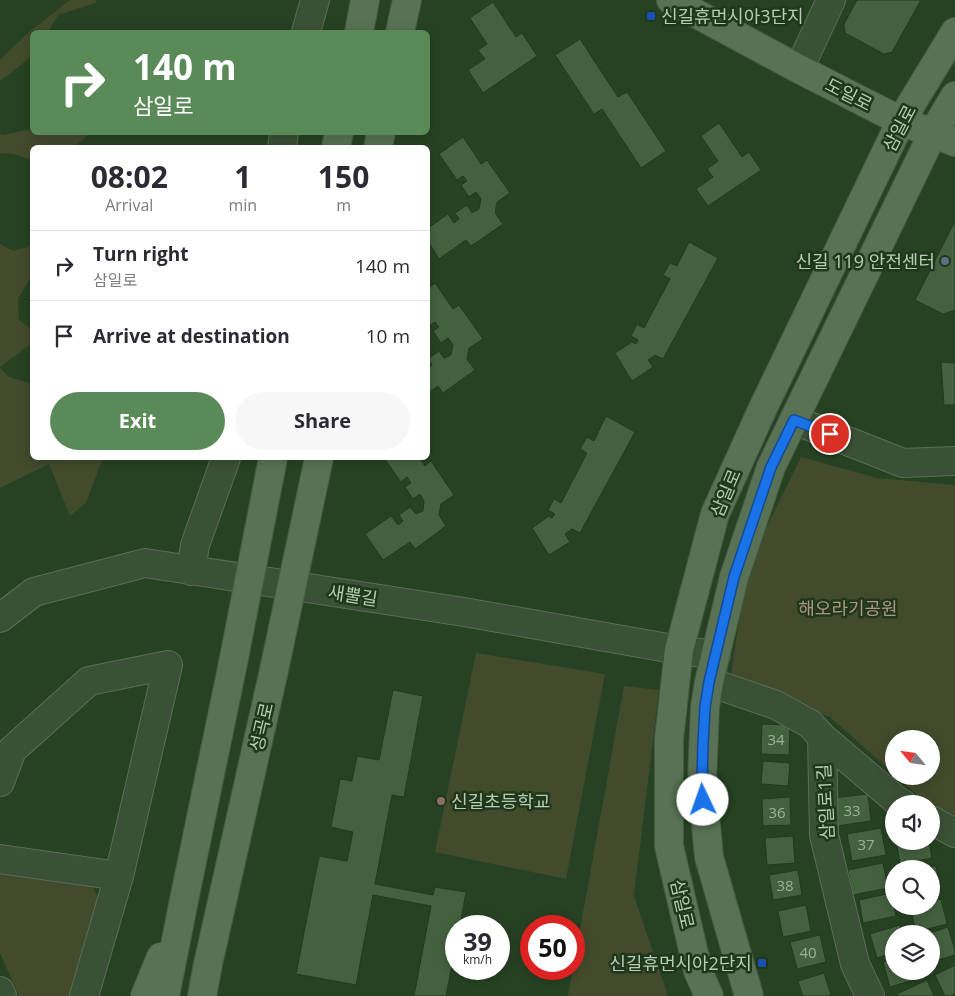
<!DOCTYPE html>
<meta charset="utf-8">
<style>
:root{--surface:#fff;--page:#f7f7f7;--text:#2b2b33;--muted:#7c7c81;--line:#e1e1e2;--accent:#598a58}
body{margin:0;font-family:"Open Sans","Noto Sans KR",sans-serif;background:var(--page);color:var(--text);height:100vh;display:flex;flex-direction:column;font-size:19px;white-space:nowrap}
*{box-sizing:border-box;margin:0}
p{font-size:16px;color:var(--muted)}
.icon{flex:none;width:28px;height:28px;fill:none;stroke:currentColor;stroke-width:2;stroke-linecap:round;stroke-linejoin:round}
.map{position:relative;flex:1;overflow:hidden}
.details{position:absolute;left:30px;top:145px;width:400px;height:315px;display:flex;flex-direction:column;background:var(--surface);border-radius:8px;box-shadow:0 2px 12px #0003}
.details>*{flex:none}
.top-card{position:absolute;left:30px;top:30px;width:400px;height:105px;border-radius:8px;box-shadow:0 2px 12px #0003;background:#598a58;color:#fff;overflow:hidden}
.needle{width:32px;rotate:299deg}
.buttons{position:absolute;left:885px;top:730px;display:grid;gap:10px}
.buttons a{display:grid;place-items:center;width:55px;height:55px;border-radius:50%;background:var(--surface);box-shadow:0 2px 12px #0003;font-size:25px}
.speed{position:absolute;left:445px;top:915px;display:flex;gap:10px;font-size:25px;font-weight:700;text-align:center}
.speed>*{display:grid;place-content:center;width:65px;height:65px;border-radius:50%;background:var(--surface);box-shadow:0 2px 12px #0003;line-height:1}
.speed small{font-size:12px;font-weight:400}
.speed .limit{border:8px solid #d22;background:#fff;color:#111}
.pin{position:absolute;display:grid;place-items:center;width:42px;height:42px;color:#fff;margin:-21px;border:2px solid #fff;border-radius:50%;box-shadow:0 1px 5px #0007}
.me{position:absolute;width:55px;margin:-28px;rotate:357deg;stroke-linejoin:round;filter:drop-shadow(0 0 4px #0008)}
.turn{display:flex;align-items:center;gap:18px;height:105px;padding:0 20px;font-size:22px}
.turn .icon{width:65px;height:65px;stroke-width:2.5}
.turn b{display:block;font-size:35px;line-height:42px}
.eta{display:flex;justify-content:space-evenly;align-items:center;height:85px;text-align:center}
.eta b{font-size:30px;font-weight:700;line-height:35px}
.primary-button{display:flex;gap:10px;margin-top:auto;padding:10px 20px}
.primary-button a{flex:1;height:58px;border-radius:30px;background:var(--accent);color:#fff;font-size:20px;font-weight:700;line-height:58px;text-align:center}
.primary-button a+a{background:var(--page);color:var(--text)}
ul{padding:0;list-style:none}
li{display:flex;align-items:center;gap:15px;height:70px;padding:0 20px;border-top:1px solid var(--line)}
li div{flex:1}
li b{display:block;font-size:19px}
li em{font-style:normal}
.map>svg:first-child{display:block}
.green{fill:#434b2d}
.building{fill:#44613f;stroke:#22391e}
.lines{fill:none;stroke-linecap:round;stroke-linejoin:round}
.minor-casing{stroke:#596f55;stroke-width:30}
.major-casing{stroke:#445b41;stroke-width:30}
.minor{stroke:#3b5137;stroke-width:28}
.major{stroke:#597255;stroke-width:28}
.major-bridge-casing{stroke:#445b41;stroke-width:30;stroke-linecap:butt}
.major-bridge{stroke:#597255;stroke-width:28}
.route-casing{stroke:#114b97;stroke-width:12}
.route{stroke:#1a73e8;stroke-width:9}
.transit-dot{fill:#1a4fb4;stroke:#20371c;stroke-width:2}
.service-dot{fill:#5c6f8a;stroke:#20371c;stroke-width:2}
.education-dot{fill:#8d6e63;stroke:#20371c;stroke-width:2}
.labels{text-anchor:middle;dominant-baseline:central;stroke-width:5;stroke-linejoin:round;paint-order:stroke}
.number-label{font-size:15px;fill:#9ab197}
.poi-label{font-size:18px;fill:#b6ccb4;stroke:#20371c;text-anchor:start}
.street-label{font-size:18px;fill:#b6ccb4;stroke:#20371c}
.park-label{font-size:18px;fill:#ad9780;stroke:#20371c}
</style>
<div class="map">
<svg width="955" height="996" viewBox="0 0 955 996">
<rect width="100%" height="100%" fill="#274223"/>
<path class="green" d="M70 0H97L95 3 58 15 48 32H32V55L21 65 0 81V60L28 33Z
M25 130 46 134 53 132 90 133 77 145 78 147 32 148V160L13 154 0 153V134L5 135Z
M0 244 13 251 32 246V275L18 299 19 320 32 330V343L0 367Z
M0 368 9 377 32 384V458H103L86 503 70 516 49 464 0 488Z
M801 457 877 478 955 485V815L924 801 896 776H931V739H894V774L830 717 730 683 746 569Z
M476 653 605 674 566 879 435 852Z
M624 686 659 690 634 896 668 996H568Z
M0 869 88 879 99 899 72 996H19L0 953Z"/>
<path class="building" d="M857 0H921L892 52 884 54 845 33 844 24Z
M493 2 516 37 522 33 537 56 483 93 468 70 485 59 478 50 487 44 470 18Z
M580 39 618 97 627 92 666 151 641 168 602 109 594 114 555 55Z
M719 123 742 157 749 152 761 170 708 206 696 189 713 177 707 169 718 161 701 136Z
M463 137 481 164 487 160 510 193 497 202 495 213 503 224 471 246 466 240 439 259 428 241V228L448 214 454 223 459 219 455 213 467 205 472 213 479 209 481 199 476 192 469 197 461 185 467 181 463 176 457 180 439 154Z
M955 221V310L943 314 915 300Z
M689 242 718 258 663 359 655 355 648 360 653 367 632 381 615 353 632 342 636 344 638 340 631 336 637 324 644 328 670 279 663 275 670 263 677 266Z
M435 283 453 309 459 305 483 339 469 348 467 359 475 370 443 393 438 386 428 393V368L432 365 428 359 439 351 444 358 451 355 453 345 448 338 441 343 433 331 439 327 435 322 429 326 428 324V288Z
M941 362 955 363V405H944Z
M606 416 635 432 580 533 572 529 565 534 570 542 549 555 532 528 549 516 552 518 555 514 548 510 554 499 561 503 587 453 580 449 587 437 594 441Z
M384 458H419L425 466 431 461 454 495 441 504 439 515 446 526 415 549 410 542 383 560 365 534 391 516 398 525 403 521 399 515 410 507 416 514 423 511 424 501 420 494 413 499 405 487 411 483 407 477 401 482Z
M393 690 423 696 404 797 392 795 375 884 433 895 435 887 466 892 460 926H456V944L446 996H414L431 906 373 895 356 985 296 974 319 856 347 861 353 832 331 827 340 779 352 781 357 756 379 760Z
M762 724 790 725 789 755 761 754Z
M763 761 790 763 788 786 761 784Z
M868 794 871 821 836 826 832 798Z
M790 797 791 825 763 826 762 799Z
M881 828 886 855 852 861 847 834Z
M793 836 795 863 767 865 765 838Z
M896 841H929L932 858 900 864Z
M883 863 888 888 853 895 848 870Z
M936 866 941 892 931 894V869H921Z
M798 870 802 895 773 900 769 875Z
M891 893 896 916 863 923 859 900Z
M941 899 947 924 916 932 910 907 931 906V901Z
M806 905 811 931 783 937 778 911Z
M900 925 902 934H894V953L877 958 870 934Z
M948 927 955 951V955L931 962V934H927Z
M820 935 826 962 797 969 790 942Z
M894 959V971H919L921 978 890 987 883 962Z
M955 965V994L950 996H945L935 975Z
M824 973 831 995 828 996H803L798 981Z
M927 980 934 996H898L897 994Z"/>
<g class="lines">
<defs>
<path id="minor" d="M306 32 315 0
M799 69 831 0
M282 148 284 132
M794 420 903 463 955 461
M191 571 195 545 226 458
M0 618 34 592 145 563 464 612 679 650 716 655
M709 682 776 705 810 724 822 737 896 800 903 804
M822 737 824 835 855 964 870 996
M0 782 12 750 89 681 168 665 119 876 84 996
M931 820 955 833
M0 859 119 876
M0 991 2 996"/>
<path id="major" d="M671 0 799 69 901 121 955 142
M359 32 365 0
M400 32 407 0
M336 148 339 132
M378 148 381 132
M145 996 161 957
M165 996 184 900 233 663
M202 996 208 964 274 670
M709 996 698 971 669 846V739L679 650 715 514 763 408 901 121 955 32
M749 996 709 857 702 781 705 707 709 682 734 577 771 467 933 133 955 96"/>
</defs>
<use href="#minor" class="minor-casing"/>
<use href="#major" class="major-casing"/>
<use href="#minor" class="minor"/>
<use href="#major" class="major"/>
<defs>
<path id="major-bridge" d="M233 663 273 458
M274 670 319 458"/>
</defs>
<use href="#major-bridge" class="major-bridge-casing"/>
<use href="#major-bridge" class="major-bridge"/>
</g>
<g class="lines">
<defs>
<path id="route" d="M703 800 702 781 703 744 705 707 709 682 734 577 771 467 794 420 830 434"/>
</defs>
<use href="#route" class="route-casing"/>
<use href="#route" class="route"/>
</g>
<g class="transit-dot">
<rect x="646" y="11" width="10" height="10" rx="2.5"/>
<rect x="757" y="958" width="10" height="10" rx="2.5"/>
</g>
<circle class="service-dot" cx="945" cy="261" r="5"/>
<circle class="education-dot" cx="441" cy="801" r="5"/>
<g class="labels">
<g class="number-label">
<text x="776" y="739">34</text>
<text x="852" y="810">33</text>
<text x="777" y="812">36</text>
<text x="866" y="844">37</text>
<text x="785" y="885">38</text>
<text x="808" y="952">40</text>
</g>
<g class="poi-label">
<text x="661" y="16">신길휴먼시아3단지</text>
<text x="935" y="261" text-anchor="end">신길 119 안전센터</text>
<text x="451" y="801">신길초등학교</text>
<text x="752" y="963" text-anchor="end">신길휴먼시아2단지</text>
</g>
<g class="street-label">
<text transform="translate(849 94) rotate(27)">도일로</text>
<text transform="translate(899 128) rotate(-62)">삼일로</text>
<text transform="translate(725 493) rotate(-67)">삼일로</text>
<text transform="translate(353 595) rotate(9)">새뿔길</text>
<text transform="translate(261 727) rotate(-77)">성곡로</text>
<text transform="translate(825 802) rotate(-93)">삼일로1길</text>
<text transform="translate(683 904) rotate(77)">삼일로</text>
</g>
<g class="park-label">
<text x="848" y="608">해오라기공원</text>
</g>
</g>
</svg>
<div class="buttons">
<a><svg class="needle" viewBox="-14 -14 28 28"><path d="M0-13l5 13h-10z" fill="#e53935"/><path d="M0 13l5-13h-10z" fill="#7c7c81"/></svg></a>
<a><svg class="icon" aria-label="sound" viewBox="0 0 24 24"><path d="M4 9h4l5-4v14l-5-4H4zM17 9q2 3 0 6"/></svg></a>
<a><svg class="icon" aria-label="search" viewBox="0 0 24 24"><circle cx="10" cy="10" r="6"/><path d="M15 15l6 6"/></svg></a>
<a><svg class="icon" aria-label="layers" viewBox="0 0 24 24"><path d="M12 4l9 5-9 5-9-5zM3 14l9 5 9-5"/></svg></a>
</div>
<div class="speed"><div>39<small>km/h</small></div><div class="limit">50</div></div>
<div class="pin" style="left:830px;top:434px;background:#d93025"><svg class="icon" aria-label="arrive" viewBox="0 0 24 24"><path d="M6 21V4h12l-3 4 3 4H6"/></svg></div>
<svg class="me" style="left:703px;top:800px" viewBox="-20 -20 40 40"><circle r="19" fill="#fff"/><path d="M0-13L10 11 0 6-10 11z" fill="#1a73e8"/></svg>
<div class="top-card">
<div class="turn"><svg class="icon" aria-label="right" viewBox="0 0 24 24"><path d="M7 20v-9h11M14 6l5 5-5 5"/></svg><div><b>140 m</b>삼일로</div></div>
</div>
<section class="details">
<div class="eta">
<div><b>08:02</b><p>Arrival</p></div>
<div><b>1</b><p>min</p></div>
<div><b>150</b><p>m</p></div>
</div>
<ul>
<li><svg class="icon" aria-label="right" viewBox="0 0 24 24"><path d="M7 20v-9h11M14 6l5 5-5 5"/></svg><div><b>Turn right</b><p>삼일로</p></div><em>140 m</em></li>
<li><svg class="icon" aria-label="arrive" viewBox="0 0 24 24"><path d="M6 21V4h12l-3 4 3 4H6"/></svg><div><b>Arrive at destination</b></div><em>10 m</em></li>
</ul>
<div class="primary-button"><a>Exit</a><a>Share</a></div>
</section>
</div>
